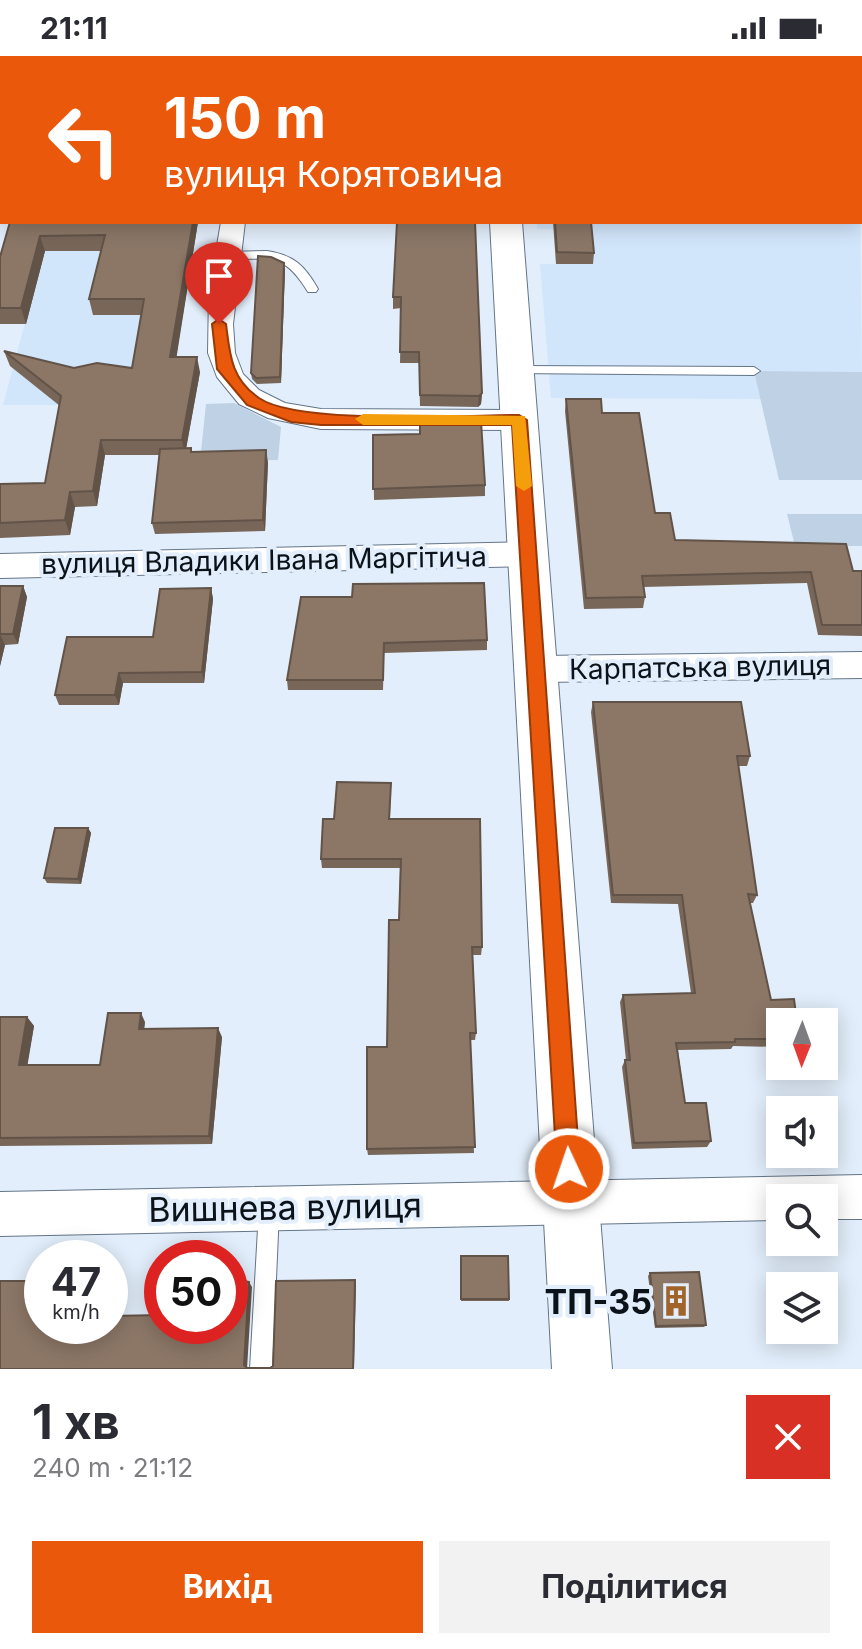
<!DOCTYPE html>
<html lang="uk">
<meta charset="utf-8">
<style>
:root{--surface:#fff;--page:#f2f2f3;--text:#2b2b33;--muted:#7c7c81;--accent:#ea580c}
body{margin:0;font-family:Inter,sans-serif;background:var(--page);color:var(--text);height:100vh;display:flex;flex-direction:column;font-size:30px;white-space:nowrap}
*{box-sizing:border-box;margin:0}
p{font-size:26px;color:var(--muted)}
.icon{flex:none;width:44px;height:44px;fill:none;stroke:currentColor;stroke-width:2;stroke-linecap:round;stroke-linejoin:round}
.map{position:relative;height:1313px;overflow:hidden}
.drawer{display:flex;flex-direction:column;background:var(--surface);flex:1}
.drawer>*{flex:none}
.hud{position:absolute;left:0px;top:0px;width:862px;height:168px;box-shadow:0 4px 20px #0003;background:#ea580c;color:#fff;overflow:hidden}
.needle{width:52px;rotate:181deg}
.tools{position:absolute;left:766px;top:952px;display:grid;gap:16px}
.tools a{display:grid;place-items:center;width:72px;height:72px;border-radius:0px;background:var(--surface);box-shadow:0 4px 20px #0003;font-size:40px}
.speed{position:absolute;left:24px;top:1184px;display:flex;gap:16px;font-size:40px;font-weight:700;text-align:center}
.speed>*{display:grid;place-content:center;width:104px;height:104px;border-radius:50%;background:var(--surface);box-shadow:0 4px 20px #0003;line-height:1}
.speed small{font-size:20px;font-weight:400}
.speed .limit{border:12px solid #d22;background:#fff;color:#111}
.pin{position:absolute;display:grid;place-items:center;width:68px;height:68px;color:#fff;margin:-82px -34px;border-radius:50% 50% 50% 0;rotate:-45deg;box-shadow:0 0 8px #0007}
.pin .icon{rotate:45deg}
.me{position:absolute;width:88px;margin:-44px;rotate:357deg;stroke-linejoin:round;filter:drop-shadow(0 0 6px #0008)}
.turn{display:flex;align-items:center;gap:28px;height:168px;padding:0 32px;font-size:36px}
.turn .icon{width:104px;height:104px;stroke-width:2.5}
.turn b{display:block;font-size:56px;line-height:68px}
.round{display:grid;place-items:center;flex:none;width:84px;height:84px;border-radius:0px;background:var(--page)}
.head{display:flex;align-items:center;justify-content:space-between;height:136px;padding:0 32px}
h1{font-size:48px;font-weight:700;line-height:60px}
.action{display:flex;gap:16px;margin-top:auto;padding:16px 32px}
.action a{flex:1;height:92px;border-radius:0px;background:var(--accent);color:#fff;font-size:32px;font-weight:700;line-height:92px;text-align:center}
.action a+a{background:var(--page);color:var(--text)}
.status{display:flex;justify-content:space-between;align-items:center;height:56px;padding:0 40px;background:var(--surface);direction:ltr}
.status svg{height:22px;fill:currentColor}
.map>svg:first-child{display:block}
.built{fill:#d2e6fb}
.green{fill:#bfd1e4}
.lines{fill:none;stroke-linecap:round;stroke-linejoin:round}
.service-casing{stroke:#647588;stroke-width:2}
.minor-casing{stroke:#647588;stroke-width:2}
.secondary-casing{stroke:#647588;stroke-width:2}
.service{fill:#fff;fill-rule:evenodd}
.minor{fill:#fff;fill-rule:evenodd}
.secondary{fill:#fff;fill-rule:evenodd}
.wall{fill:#786659}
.shaded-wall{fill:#625348}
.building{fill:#8c7767;stroke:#625348;stroke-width:2}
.route{fill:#ea580c;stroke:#983908;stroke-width:2}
.slow{fill:#f59e0b}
.labels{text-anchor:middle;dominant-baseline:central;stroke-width:8;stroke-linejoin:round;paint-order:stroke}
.street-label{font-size:28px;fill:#0b1219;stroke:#e2eefb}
.near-street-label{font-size:34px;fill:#0b1219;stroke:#e2eefb}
.near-poi-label{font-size:34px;font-weight:bold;fill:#0b1219;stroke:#e2eefb;text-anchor:end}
</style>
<div class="status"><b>21:11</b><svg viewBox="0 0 49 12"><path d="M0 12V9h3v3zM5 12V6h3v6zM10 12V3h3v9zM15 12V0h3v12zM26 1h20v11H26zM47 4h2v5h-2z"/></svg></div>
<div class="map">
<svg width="862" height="1313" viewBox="0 0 862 1313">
<rect width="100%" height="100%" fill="#e2eefb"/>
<path class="built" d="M860 137 862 316 754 315 761 343 551 342 540 208H593L589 174 537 173V166H860Z
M52 166H197L132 349H3Z"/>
<path class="green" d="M754 315 862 316V424H779Z
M234 347 281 371 278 404 200 405 206 348Z
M787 458H862V490H795Z"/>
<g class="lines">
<defs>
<path id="service" d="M267 195C294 199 305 210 318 233L316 236H308C287 202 277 202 240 203 232 204 228 204 222 200L228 196Z
M516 310 754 311 760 315 754 319 511 317 510 314Z
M269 1145 276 1148 279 1155 272 1313H250L259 1155 262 1148Z"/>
<path id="minor" d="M245 0H267L244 2Z
M0 97H2V111H0Z
M221 166H245L233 268 235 297 243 318 259 334 285 347 321 353 519 354 529 357 533 364 529 371 519 374 321 373 268 362 239 348 217 321 208 297 209 236Z
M529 486 540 490 545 498 540 506 529 510 0 522V498Z
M862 596V622L538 626 526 622 521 613 526 604 538 600Z
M862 1119V1163H824V1142H780V1164L0 1180V1136Z"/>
<path id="secondary" d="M480 0H508V2H480Z
M490 166H522L612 1313H552Z"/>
</defs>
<use href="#service" class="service-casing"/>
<use href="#minor" class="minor-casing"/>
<use href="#secondary" class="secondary-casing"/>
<use href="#service" class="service"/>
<use href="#minor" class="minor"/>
<use href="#secondary" class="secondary"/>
</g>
<path class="wall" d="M10 166H198L176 301 200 316 186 392H191L192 396 268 406 265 475 155 478 152 467 160 399H105L97 450 75 451 70 479 0 482V428L45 427 60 350 10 310 4 295 74 312H132L141 259H93L89 243 101 195H45L26 268H0V201Z
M397 166 482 337 481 348 478 351 420 350 419 307H400L401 252 393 253V241Z
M553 166H591L594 197 593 208H556Z
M285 213 281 327 257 328 252 323 251 317Z
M566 343 602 357 655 457 675 484 853 515H862V580L818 579 807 527 643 531 645 541 643 552 584 553 565 355Z
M420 378 485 429V440L374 444 373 379Z
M0 530H23L27 541 18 588 5 589 0 610Z
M211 532 213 543 204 627H123L119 649H59L55 639 153 581Z
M301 541 487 584V594L384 597 383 634H288L287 624Z
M593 646 750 700 747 710H738L757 839 753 847H749L771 944 780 966V991L733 990 731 993 678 994 685 1047 711 1085 707 1091 632 1093 622 1011 625 1004H626L620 946 623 939 691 937 678 848 611 847 591 656Z
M391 727 390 763 482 891 481 899H473L476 977 475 984H470L474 1097 368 1099 367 1093 387 991 399 864 400 812H322L321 803Z
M88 772 91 777 81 828 47 827 44 822Z
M0 961H27L34 970 27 1009H100L145 966 144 973 222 981 212 1088 0 1090Z
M461 1200 509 1243V1245H461Z
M650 1217 706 1269 704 1271 655 1272 648 1220Z"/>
<path class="shaded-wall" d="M193 166H198L174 317 170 301Z
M40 180 45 195 26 268 21 252Z
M284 207 285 213 281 327 280 321Z
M197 301 200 316 185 399 182 384Z
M482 337 481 348 478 351 479 340Z
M101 384 105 399 97 450 93 435Z
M266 394 268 406 265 475 263 464Z
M70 436 75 451 70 479 65 464Z
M23 530 27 541 18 588 13 578Z
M211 532 213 543 204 627 202 616Z
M0 578 5 589 0 610Z
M119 617 123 627 119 649 115 639Z
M88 772 91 777 81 828 78 823Z
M141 957 145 966 143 982 139 973Z
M27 961 34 970 26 1018 19 1009Z
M218 972 222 981 212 1088 209 1080Z
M355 1224 356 1229 354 1313H353Z
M110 1225 114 1229 110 1263Z
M249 1226 252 1231 247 1313 244 1309Z"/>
<path class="building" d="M181 0H229V2H180Z
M362 0H462V2H362Z
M524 0H625L626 2H524Z
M10 166H193L170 301H197L182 384H101L93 435 70 436 65 464 0 467V428L45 427 61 340 4 295 74 312 97 307 132 312 144 243H89L105 179 40 180 21 252H0V201Z
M397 166H475L482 337 479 340 420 339 419 296H400L401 241H393Z
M555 166H591L594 197 557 196Z
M258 200 271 201 284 207 280 321 256 322 251 317Z
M566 343H601L602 357H639L655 457H670L675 484 846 488 853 515H862V569H822L811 516 642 520 645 541 586 542Z
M420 365H481L485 429 373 433V379L420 378Z
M191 392V396L266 394 263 464 152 467 160 393Z
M484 527 487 584 384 587 383 624H287L301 541H352L353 528Z
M0 530H23L13 578H0Z
M211 532 202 616 119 617 115 639H55L67 581H153L160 533Z
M593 646H741L750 700H737L757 839 748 838 771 944 794 943 797 966H780V983H735V986L676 987 685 1047H706L711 1085 634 1087 625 1004H630L623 939 695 937 682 839H613Z
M337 726 391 727 389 763H480L482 891H472L476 977H470L475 1091 367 1093V991H387L389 864H399L401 803H321L323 763H334Z
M55 772H88L78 823 44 822Z
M108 957H141L139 973 218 972 209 1080 0 1082V961H27L19 1009H100Z
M461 1200H508L509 1243H461Z
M699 1216 706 1269 656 1270 650 1217Z
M230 1224H240L249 1226 244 1309 247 1312H270L273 1310 276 1225 355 1224 353 1313H0V1225H42V1270H110V1260L162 1259V1270H230Z"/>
<path class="route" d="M219 263 226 268C230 299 231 323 259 342 297 369 466 359 519 359L527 364 580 1113 577 1121 569 1125 561 1121 557 1113 512 369H321L291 366 247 349 217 313 212 268Z"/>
<path class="slow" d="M363 358 525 360 532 430 524 435 516 430 512 369H363L355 363Z"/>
<defs>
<symbol id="building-bare" viewBox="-9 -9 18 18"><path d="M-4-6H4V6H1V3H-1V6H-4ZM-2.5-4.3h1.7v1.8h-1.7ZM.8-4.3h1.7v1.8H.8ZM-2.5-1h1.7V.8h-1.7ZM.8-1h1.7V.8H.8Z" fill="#a1632a" stroke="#e2eefb" stroke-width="2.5" paint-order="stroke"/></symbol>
</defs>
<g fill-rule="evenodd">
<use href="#building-bare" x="654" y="1223" width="44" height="44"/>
</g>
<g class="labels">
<g class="street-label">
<text transform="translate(264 504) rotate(-1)">вулиця Владики Івана Маргітича</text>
<text transform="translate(700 611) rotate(-1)">Карпатська вулиця</text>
</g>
<g class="near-street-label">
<text transform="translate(285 1151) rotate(-1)">Вишнева вулиця</text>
</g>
<g class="near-poi-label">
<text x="652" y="1245">ТП-35</text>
</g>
</g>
</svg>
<div class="tools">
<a><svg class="needle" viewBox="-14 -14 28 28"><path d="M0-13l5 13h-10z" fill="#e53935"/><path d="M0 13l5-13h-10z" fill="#7c7c81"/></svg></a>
<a><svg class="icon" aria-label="sound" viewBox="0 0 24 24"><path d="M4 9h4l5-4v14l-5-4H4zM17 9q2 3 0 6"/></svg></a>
<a><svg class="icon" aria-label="search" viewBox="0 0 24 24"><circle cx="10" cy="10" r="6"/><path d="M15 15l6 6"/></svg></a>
<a><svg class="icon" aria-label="layers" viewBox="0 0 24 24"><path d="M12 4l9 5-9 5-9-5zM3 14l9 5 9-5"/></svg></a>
</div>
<div class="speed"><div>47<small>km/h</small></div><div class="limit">50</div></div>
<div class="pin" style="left:219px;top:268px;background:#d93025"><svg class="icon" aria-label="arrive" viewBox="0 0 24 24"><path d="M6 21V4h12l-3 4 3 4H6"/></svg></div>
<svg class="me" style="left:569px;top:1113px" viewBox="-20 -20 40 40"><circle r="17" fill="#ea580c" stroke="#fff" stroke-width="3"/><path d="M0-11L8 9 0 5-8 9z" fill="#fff"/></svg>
<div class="hud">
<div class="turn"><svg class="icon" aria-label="left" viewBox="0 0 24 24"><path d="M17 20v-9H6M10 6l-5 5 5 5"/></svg><div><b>150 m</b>вулиця Корятовича</div></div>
</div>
</div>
<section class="drawer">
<div class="head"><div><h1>1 хв</h1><p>240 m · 21:12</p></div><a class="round" style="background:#d93025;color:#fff"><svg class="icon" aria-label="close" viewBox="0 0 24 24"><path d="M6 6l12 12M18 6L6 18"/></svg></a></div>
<div class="action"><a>Вихід</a><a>Поділитися</a></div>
</section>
